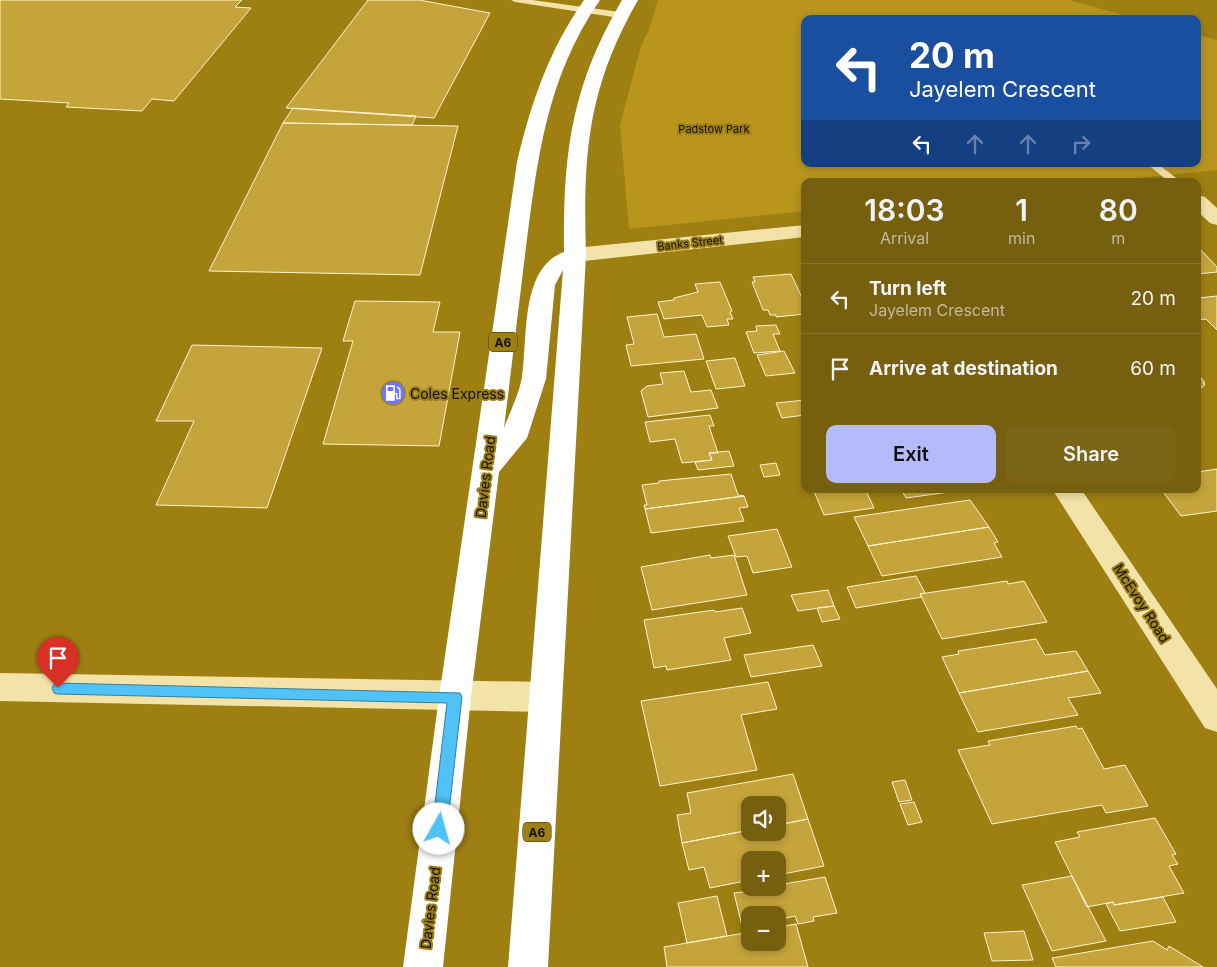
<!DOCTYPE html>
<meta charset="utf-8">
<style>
:root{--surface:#765f0e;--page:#7b6517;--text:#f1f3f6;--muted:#c2bb9e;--line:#87742e;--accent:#b5bbfa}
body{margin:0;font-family:Inter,sans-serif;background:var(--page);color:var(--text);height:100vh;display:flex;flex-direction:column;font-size:19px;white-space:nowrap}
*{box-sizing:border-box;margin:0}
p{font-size:16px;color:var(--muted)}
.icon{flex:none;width:28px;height:28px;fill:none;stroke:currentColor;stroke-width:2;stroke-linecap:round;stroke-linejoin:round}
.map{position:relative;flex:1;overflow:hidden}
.side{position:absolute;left:801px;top:178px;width:400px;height:315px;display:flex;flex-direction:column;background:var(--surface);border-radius:10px;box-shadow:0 2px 8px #0003}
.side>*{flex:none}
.banner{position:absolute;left:801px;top:15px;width:400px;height:152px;border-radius:10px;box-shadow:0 2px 8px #0003;background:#1a4fa0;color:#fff;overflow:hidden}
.buttons{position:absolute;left:741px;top:796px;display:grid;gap:10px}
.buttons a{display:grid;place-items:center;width:45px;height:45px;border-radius:10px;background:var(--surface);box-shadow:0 2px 8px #0003;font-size:25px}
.pin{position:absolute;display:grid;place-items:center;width:42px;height:42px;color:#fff;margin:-51px -21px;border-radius:50% 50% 50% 0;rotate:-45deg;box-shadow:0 0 5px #0007}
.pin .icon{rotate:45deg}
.me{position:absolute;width:55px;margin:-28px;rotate:7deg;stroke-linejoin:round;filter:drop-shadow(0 0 4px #0008)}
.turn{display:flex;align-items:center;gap:18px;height:105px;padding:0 25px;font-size:22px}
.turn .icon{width:65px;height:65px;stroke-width:2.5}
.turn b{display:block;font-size:35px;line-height:42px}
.lanes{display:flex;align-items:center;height:48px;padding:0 25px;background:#0003;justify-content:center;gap:25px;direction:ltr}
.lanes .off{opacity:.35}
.eta{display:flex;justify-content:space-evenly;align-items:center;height:85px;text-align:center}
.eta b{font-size:30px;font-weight:600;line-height:35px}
.cta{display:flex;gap:10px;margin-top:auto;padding:10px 25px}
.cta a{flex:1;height:58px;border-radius:10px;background:var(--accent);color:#111;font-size:20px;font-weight:600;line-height:58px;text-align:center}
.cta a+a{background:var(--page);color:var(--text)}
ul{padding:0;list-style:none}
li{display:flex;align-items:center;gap:15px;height:70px;padding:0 25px;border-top:1px solid var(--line)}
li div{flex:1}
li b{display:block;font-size:19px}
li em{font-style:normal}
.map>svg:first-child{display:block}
.green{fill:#b9951e}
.building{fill:#c5a53b;stroke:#fef3d1}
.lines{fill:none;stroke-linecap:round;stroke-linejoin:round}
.lane{fill:#f4e3a9;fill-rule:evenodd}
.street{fill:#f4e3a9;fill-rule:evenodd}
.highway{fill:#fff;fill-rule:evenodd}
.route{fill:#4fc3f7;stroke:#337fa1}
.labels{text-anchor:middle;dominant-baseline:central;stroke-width:4;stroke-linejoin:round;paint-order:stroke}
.far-park-label{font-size:11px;fill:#111;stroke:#9e7f12}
.far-street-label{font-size:11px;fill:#111;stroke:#9e7f12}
.shield{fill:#9e7f12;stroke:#3b3211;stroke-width:1}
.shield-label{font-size:12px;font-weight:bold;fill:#111}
.poi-label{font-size:14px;fill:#111;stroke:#9e7f12;text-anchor:start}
.street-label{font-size:14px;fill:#111;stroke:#9e7f12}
</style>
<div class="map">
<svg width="1217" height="967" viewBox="0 0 1217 967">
<rect width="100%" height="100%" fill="#9e7f12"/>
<path class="green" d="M658 0H1069L1138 19H805V164H1198V35L1217 40V170L1107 181H805V211L629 229 620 125 641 46 649 30Z"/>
<path class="building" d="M0 0H242L235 7 251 8 174 101 152 99 142 111 66 107 69 103 0 99Z
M368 0H419L490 13 434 118 286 108Z
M293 108 416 116 412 125 283 123Z
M283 123 458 126 420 275 209 271Z
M1198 247 1217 267V272L1198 274Z
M791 274 805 304V314L776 317V315H770L768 310H763L752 282H755L753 277Z
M720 282 732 311 730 312 733 319H727L729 325 707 327 702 315 664 319 658 302 674 300V298L698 292 695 284Z
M1217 296V330L1206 319 1198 320V298Z
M355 301 440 302 433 332H460L439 446 323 444 353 341H343Z
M657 314 664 337 696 334 704 359 631 366 626 345 634 344 627 317Z
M776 325 780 334H773L780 351 754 353 746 332 757 331 756 326Z
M192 345 322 348 267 508 156 505 194 421H156Z
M784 351 795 373 766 376 757 355Z
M735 358 745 386 716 389 706 361Z
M684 371 691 392 711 390 718 408 648 417 641 391 647 386 663 384 660 373Z
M1198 374 1205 383H1203L1205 385 1198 390Z
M805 400V415L782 418 776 403Z
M710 415 714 426H709L718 453H709L712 460 682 463 675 439 650 442 645 422Z
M729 451 734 466 698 470 695 462 712 460 709 453Z
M776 463 780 475 764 477 760 465Z
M1217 469V511L1181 516 1161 489H1198V472Z
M731 474 738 495 744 496 645 509 644 505H647L642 485 659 483V481Z
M813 489H865L874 508 824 515Z
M901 489H971L906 498Z
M744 496 748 507 739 508 744 521 651 533 645 509Z
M970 500 989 527 868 546 854 517Z
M989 527 998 542 994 543 1002 557 882 576 868 546Z
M777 529 792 567 753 573 747 556 736 557 728 536Z
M710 555 711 558 734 555 747 595 652 610 641 567Z
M916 576 925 593 920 594 922 597 856 608 847 587Z
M1007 581 1008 584 1024 581 1047 622 942 639 920 594Z
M828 590 834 606 798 611 791 595Z
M834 606 840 619 822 622 817 608Z
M742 608 751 633 724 638 731 660 667 670 666 666 654 668 644 620 714 610 715 612Z
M1036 639 1045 655 1076 651 1088 671 959 693 942 657 959 654 958 651Z
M813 645 822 666 751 677 744 655Z
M1088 671 1101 693 1068 698 1078 715 978 732 959 693Z
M768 682 777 709 741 715 757 770 660 786 641 701Z
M1076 726 1078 729 1082 728 1104 769 1125 765 1148 806 1106 813 1102 805 992 824 958 750 990 745 988 741Z
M793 774 808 819 778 825V805H750V830L682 843 677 815 691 813 687 793Z
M905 780 912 800 899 802 892 782Z
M914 802 922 822 908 825 900 804Z
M1155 818 1176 854 1172 855 1178 864 1169 866 1184 893 1114 905 1113 902 1087 907 1055 842 1080 837 1077 832Z
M808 819 824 866 778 875V860H750V880L710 888 704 867 689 870 682 843 750 830V832H778V825Z
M1072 876 1106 941 1052 951 1022 885Z
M825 877 837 913 813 917 814 921 798 924 795 916 778 920V915H750V925L742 926 734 893 778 888V885Z
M717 896 727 936 687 943 678 903Z
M1163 897 1176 922 1120 931 1106 904 1113 902 1114 905Z
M796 924 808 967H667L664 947 750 932V942H778V927Z
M1024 931 1033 960 992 961 984 933Z
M1153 941 1167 950 1169 946 1203 967H1056L1052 958Z"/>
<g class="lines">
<path class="lane" d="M511 0H532L620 12 624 15 620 18 515 2Z
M1147 164H1158L1180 181H1168Z"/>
<path class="street" d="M1198 195 1205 197 1217 208V225L1210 223 1198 212Z
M805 225V237L575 262 567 260 564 255 567 250 575 248Z
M1052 489H1081L1217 689V732L1205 728Z
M0 673 546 682 558 687 562 697 558 707 546 712 0 701Z"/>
<path class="highway" d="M584 0H600C545 80 537 162 525 255 518 313 511 371 504 428 510 412 519 394 522 377 528 337 520 268 564 252 563 153 571 87 622 0H638C587 89 583 155 586 255L548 967H508L563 270 555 285 546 379 527 438 499 472 471 697 443 967H403L439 697 517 162C531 103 549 50 584 0Z"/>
</g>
<path class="route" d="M58 683 460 693 462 697 447 829 444 834 439 836 434 834 432 829 447 703 58 694 54 693 52 688 54 684Z"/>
<defs>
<symbol id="fuel-disc" viewBox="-11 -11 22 22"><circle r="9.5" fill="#6c76ff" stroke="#9e7f12"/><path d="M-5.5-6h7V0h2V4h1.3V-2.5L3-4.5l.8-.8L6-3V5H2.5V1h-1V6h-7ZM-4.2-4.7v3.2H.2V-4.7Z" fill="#fff"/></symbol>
</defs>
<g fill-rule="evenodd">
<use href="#fuel-disc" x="379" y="379" width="28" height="28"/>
</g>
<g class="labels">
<g class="far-park-label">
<text x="714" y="129">Padstow Park</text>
</g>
<g class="far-street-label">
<text transform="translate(690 243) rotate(-6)">Banks Street</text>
</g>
<g class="shield">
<rect x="489" y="332.5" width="28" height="19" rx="4"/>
<rect x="523" y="822.5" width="28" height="19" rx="4"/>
</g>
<g class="shield-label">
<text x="503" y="342">A6</text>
<text x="537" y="832">A6</text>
</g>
<g class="poi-label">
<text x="410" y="393">Coles Express</text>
</g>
<g class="street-label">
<text transform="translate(485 477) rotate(-83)">Davies Road</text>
<text transform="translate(1142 603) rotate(57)">McEvoy Road</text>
<text transform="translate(430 908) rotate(-83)">Davies Road</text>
</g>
</g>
</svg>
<div class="buttons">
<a><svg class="icon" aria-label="sound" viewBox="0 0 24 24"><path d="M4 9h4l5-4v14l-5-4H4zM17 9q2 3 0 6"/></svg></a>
<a>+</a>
<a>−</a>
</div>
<div class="pin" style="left:58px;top:688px;background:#d93025"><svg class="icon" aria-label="arrive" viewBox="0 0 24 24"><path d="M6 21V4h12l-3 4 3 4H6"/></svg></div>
<svg class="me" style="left:439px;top:829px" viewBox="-20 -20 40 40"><circle r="19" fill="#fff"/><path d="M0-13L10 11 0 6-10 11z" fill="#4fc3f7"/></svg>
<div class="banner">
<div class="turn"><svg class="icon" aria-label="left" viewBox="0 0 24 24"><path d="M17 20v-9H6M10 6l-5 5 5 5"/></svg><div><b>20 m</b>Jayelem Crescent</div></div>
<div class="lanes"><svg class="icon" aria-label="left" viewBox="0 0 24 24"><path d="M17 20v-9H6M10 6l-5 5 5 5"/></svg><svg class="icon off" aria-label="ahead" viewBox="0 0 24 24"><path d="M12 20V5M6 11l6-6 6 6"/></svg><svg class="icon off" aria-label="ahead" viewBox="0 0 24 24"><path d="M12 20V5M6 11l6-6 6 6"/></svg><svg class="icon off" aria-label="right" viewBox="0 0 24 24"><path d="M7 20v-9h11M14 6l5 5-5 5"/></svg></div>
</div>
<section class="side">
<div class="eta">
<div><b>18:03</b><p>Arrival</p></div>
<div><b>1</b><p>min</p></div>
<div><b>80</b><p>m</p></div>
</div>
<ul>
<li><svg class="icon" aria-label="left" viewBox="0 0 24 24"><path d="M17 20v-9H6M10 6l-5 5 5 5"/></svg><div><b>Turn left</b><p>Jayelem Crescent</p></div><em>20 m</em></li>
<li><svg class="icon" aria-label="arrive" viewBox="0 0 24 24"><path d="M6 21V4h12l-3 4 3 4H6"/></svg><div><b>Arrive at destination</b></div><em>60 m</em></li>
</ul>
<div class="cta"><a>Exit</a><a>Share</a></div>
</section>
</div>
